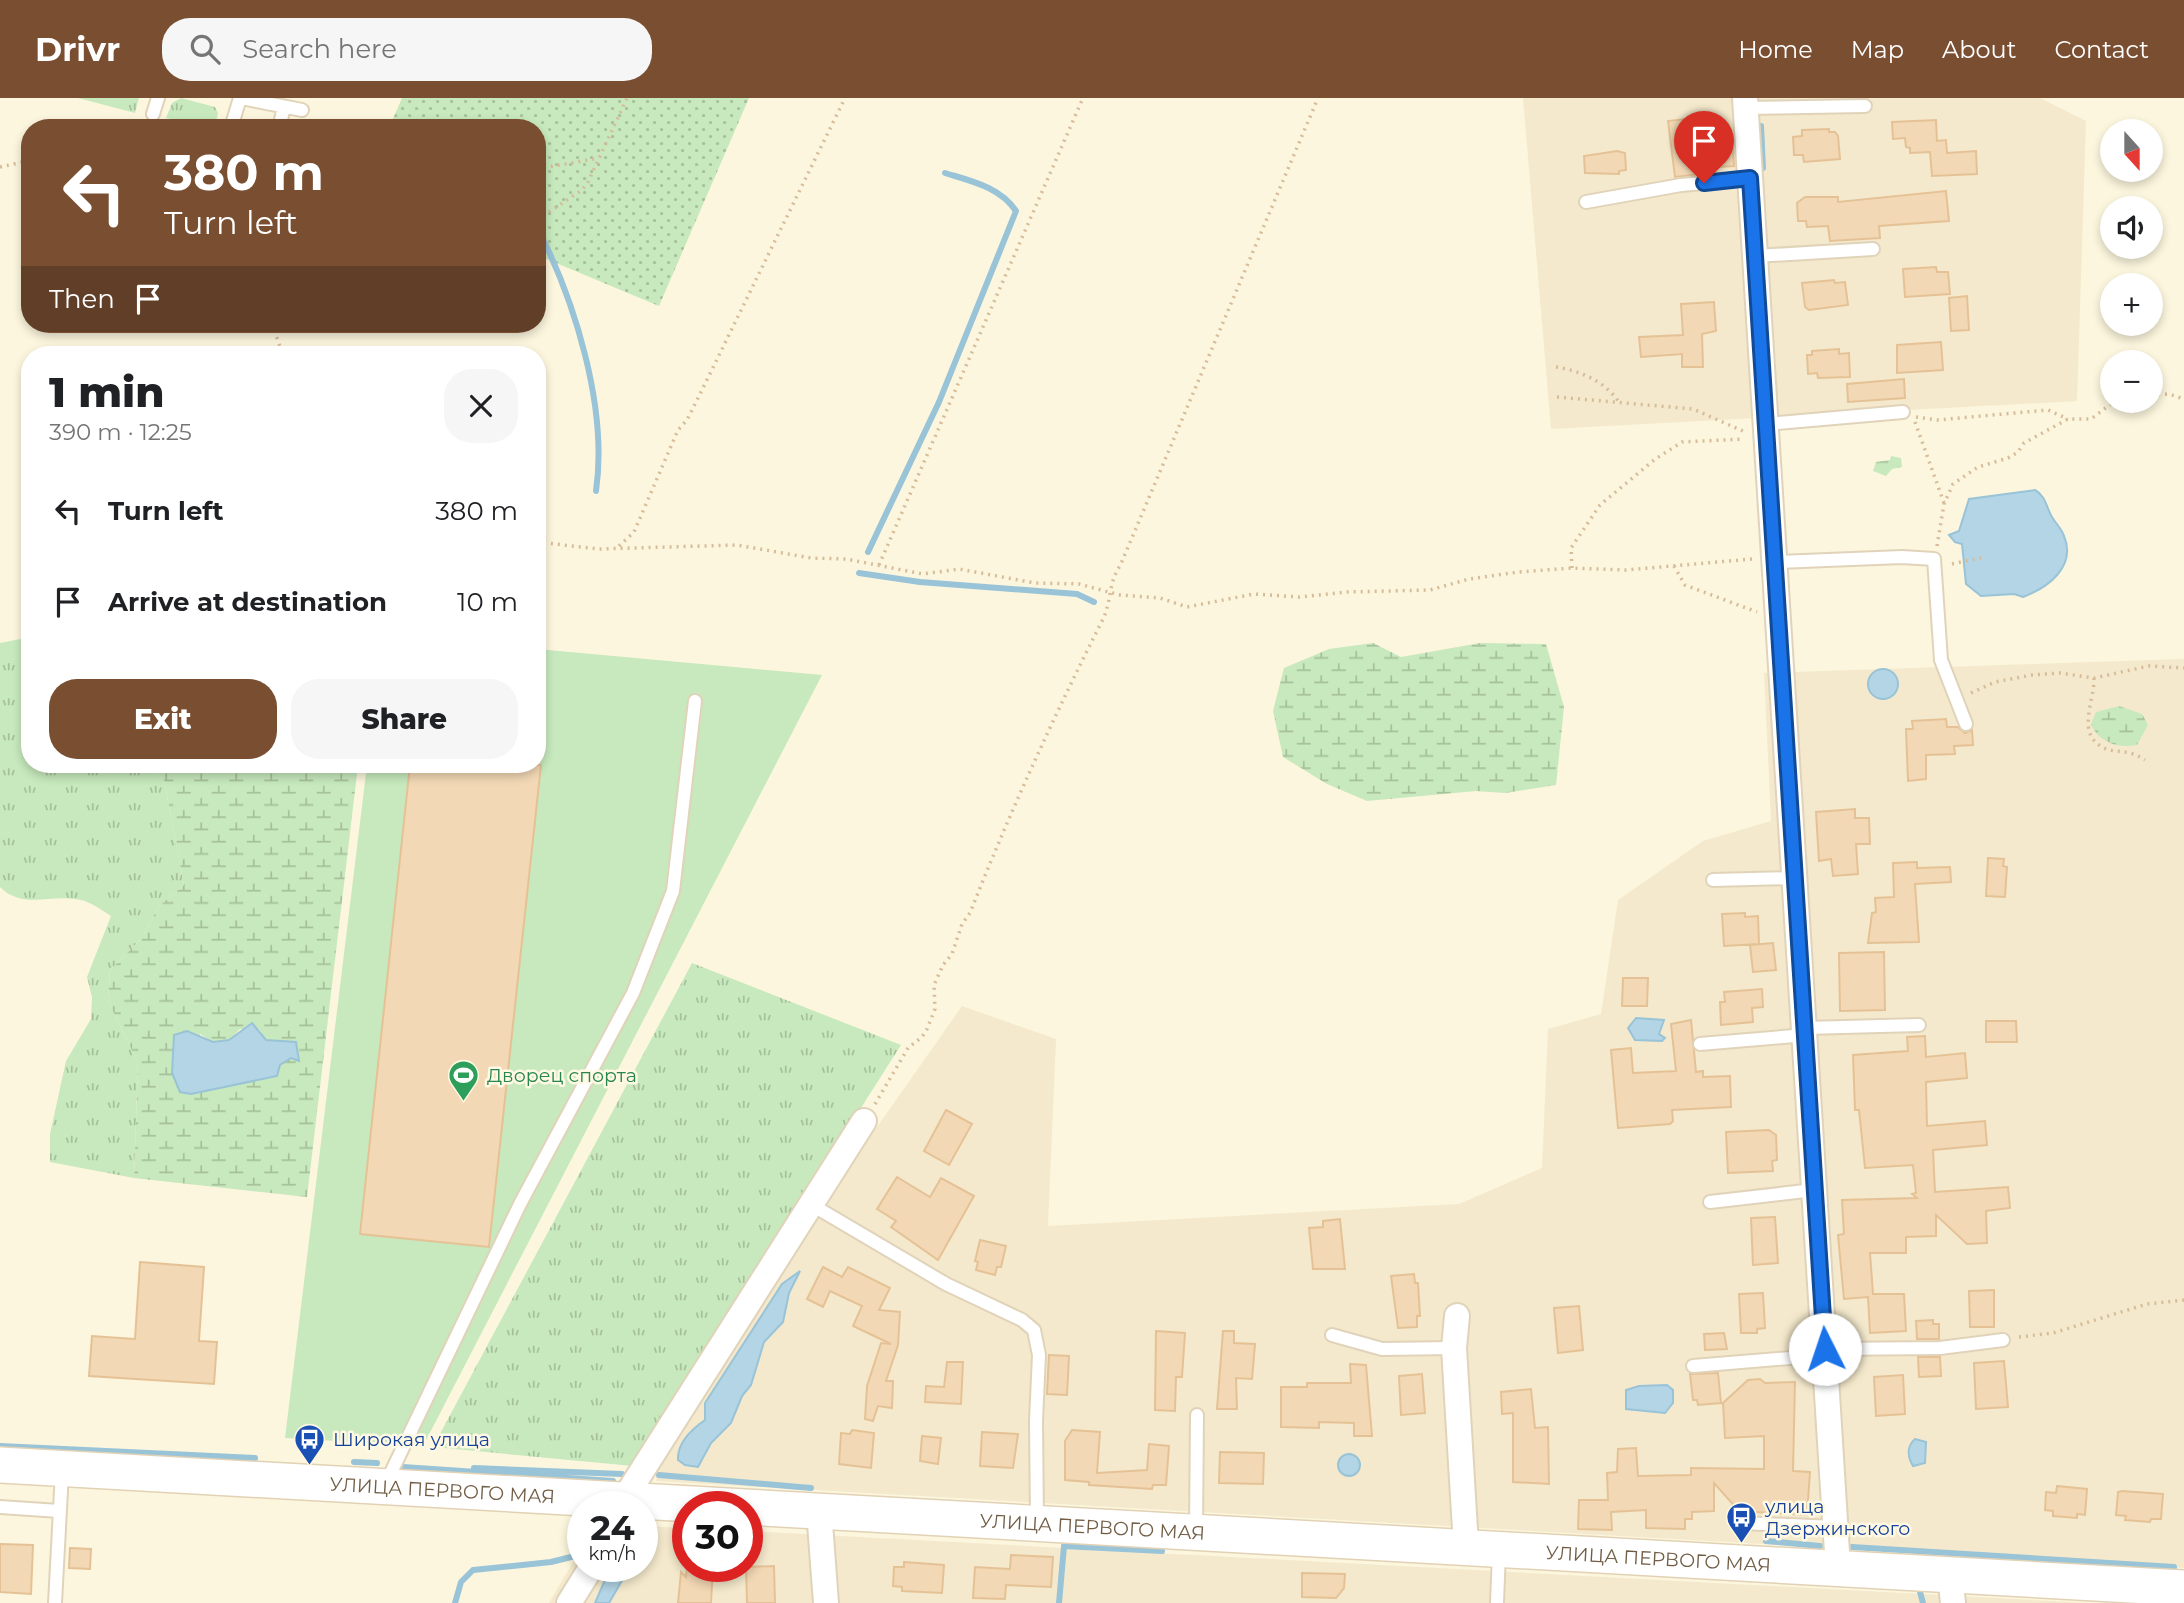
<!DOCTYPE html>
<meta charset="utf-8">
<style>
:root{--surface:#fff;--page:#f6f6f6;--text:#202124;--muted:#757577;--accent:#7a4e31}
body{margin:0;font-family:Montserrat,sans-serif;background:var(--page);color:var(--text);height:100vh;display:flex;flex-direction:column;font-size:26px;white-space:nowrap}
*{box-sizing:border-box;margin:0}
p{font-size:23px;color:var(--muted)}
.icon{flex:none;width:38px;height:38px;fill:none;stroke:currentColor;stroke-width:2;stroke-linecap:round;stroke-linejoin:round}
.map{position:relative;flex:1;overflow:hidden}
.side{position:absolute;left:21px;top:248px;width:525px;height:427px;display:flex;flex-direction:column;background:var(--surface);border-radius:28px;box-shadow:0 4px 10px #0003}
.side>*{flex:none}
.guide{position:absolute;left:21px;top:21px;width:525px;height:214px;border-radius:28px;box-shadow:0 4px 10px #0003;background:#7a4e31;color:#fff;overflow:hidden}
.needle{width:46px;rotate:159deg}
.controls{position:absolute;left:2100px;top:21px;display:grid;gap:14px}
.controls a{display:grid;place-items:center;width:63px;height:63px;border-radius:50%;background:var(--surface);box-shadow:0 4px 10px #0003;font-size:35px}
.speed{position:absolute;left:567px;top:1393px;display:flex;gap:14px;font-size:35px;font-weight:700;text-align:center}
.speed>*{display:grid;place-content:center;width:91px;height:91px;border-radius:50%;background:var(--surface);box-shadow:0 4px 10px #0003;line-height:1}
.speed small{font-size:18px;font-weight:400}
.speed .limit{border:10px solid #d22;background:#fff;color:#111}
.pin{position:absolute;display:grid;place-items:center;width:60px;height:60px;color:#fff;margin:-72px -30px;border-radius:50% 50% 50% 0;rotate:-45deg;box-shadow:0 0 7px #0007}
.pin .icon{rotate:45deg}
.me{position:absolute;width:77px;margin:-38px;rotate:356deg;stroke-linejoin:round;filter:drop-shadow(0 0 5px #0008)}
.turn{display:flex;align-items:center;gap:24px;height:147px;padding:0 28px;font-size:32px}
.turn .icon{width:91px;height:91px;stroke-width:2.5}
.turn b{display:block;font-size:49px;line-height:60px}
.then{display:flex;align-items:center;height:66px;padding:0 28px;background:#0003;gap:14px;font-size:26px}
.round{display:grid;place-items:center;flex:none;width:74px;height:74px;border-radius:28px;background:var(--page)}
.overview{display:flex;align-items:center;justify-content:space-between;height:119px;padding:0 28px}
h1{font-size:42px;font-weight:800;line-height:52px}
.button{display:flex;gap:14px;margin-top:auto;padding:14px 28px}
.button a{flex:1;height:80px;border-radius:28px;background:var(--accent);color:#fff;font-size:28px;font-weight:800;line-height:80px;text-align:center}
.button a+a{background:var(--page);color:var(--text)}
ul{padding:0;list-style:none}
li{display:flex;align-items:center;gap:21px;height:91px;padding:0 28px}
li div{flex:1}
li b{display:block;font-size:26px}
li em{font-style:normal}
header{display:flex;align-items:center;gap:42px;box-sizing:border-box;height:98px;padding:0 35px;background:var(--accent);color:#fff}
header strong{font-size:33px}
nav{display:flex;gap:38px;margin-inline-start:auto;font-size:24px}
.search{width:490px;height:63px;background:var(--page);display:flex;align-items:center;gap:18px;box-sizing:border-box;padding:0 24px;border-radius:28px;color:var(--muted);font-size:26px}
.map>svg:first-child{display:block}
.residential{fill:#f4e9cc}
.grass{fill:url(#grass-tufts)}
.wetland{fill:url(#wetland-marsh);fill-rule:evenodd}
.park{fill:url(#park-dots)}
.pitch{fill:#c7e9bd}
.water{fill:#b3d5e5;stroke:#99c3d7;stroke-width:2}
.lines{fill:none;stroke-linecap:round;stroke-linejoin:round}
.stream{stroke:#99c3d7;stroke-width:6}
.building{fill:#f2d8b5;stroke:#e5c296;stroke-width:2}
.lane-casing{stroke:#e0d3ba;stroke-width:16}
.street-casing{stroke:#e0d3ba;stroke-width:28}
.secondary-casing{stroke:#e2d2b5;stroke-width:38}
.path{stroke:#d6bc99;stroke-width:3.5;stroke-dasharray:2 5;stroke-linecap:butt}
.lane{stroke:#fff;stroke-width:12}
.street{stroke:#fff;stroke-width:24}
.secondary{stroke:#fff;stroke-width:35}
.route-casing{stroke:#114b97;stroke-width:18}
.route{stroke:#1a73e8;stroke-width:12}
.labels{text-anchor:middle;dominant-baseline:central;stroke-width:5;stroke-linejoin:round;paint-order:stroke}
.leisure-label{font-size:19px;fill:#27864d;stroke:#fff9e4;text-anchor:start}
.transit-label{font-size:19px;fill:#164399;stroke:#fff9e4;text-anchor:start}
.street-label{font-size:19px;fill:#725e46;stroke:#fff9e4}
</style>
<header>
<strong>Drivr</strong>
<div class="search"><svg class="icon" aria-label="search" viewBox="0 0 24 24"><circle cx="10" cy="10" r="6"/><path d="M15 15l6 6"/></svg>Search here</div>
<nav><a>Home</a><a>Map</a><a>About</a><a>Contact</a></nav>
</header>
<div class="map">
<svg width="2184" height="1505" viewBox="0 0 2184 1505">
<defs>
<pattern id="grass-tufts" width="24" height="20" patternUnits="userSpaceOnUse" patternTransform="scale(1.75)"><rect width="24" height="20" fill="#c7e9bd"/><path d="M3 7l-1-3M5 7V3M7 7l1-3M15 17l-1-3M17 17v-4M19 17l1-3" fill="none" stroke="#a6c09b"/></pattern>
<pattern id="wetland-marsh" width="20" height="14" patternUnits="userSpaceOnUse" patternTransform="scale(1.75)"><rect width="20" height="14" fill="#c7e9bd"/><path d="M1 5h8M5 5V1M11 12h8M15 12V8" fill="none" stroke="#a6c09b"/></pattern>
<pattern id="park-dots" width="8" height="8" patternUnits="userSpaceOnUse" patternTransform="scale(1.75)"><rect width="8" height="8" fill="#c7e9bd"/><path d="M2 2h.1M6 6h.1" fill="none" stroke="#a6c09b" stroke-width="1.8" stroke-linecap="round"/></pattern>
</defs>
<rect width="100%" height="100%" fill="#fcf6de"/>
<path class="residential" d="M1523 0H2040L2086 23 2077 303 1551 331Z
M2184 561V1470L656 1383 659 1363 776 1173 962 908 1056 941 1048 1128 1459 1106 1542 1070 1548 931 1601 916 1618 802 1703 743 1771 723 1764 575Z
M642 1428 688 1430V1468H747V1433L2089 1505H549L583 1447V1468H642Z"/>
<path class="grass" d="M78 0H139L135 15Z
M181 0 215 9 218 15 215 30 166 20 172 5Z
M30 539V667H144L164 682 184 787 158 809 142 840 110 872 108 903 138 965 134 1080 50 1064V1036L66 963 91 921 92 899 87 879 111 818C100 811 88 802 75 801 48 797 22 811 0 789V545Z
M692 865 901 947 633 1368 433 1349Z"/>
<path class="wetland" d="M1891 358 1901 360 1902 369 1892 371 1886 378 1873 373 1876 364 1890 362Z
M1373 545 1401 559 1480 545 1546 546 1564 609 1556 687 1505 695 1476 693 1367 703 1327 686 1283 659 1273 613 1284 570 1329 551Z
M2119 608 2142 616 2148 627 2137 647C2119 651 2098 644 2091 626L2096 614Z
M144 667H358L307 1099 134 1080 138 965 108 903 110 872 142 840 158 809 184 787 164 682ZM240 931H259L266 942 296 944 298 963 291 960 280 967 277 978 191 996 200 936 213 944 229 942Z"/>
<path class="park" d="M402 0H749L659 208 537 157V30H389Z"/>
<path class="pitch" d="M537 551 822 577 423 1348 285 1340 367 667H537Z"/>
<path class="water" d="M2035 392C2046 398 2046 409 2052 419 2056 426 2062 431 2064 438 2077 469 2047 490 2023 499L2014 496 1981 498 1966 486 1962 446 1955 444 1949 437 1959 433 1969 401Z
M1868 586a15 15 0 1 1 30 0a15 15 0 1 1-30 0Z
M1636 920 1664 922 1659 936 1665 940 1662 943 1635 942 1628 930Z
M252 925 266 942 296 944 299 963 291 960 280 967 277 978 191 996 180 994 172 975 174 937 187 933 213 944 229 942Z
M800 1173 789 1195 783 1224 764 1244 751 1287 742 1298 731 1325 711 1345 698 1369 685 1367 678 1362C677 1345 692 1331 705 1322V1305L782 1186Z
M1667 1287 1673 1292V1305L1665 1315 1626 1311V1292L1639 1288Z
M1915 1341 1926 1344 1925 1365 1913 1368C1907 1358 1907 1348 1915 1341Z
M1338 1367a11 11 0 1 1 22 0a11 11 0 1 1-22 0Z
M611 1468H625L628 1472 609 1505H595Z"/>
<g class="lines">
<path class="stream" d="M1761 28 1763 70
M537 129C575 203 608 310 596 393
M868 454 939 304 1016 113C1000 89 971 83 945 75
M859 475 920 484 1077 496 1094 504
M0 1348 255 1360
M354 1364 377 1365
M403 1369 613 1383
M474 1370 622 1376
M659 1377 811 1390
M1766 1443 1820 1448
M1852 1449 2174 1469
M1919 1490 1923 1505
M455 1505 461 1484 473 1472 551 1464 583 1456
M1059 1505 1064 1448 1162 1453"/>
</g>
<path class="building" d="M1701 19 1704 53 1733 51 1734 68 1700 70 1701 76 1675 79 1668 23Z
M1936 22 1937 43 1946 42 1947 55 1976 53 1977 76 1932 78 1930 54 1910 55V50L1906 49 1905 40 1893 41 1892 24Z
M1829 31V34H1835L1838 38 1840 61 1804 64 1803 57H1794L1793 39 1802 38V32Z
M1617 53 1625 55 1626 72 1619 73V76L1585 75 1584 58Z
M1946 93 1949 123 1879 128 1880 140 1830 143 1828 128 1807 129 1806 123H1798L1797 105 1805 99H1838V104Z
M1936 169 1937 174H1948L1950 196 1905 199 1903 171Z
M1834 182 1835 185 1845 184 1848 207 1809 212 1805 209 1802 185Z
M1967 198 1969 232 1951 233 1949 200Z
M1714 204 1716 233 1702 236 1703 269H1682V256L1641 259 1639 239 1683 237 1681 206Z
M1941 244 1943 272 1897 275V247Z
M1839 251V256L1849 255 1850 279 1818 280 1817 275 1808 276 1807 257H1812V253Z
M1904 281 1905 300 1848 304 1847 286Z
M1946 621 1947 629H1958L1965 635 1972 632 1973 647 1954 648 1955 656 1926 657V681L1908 683 1906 631H1913L1912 623Z
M410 667H541L489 1149 360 1136Z
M1855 711V720H1869L1870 746H1856L1858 776 1833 778 1831 761 1819 763 1816 714Z
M1988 760 2004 761 2003 768 2007 769 2005 799 1986 798Z
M1917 764V770L1950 769 1951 784 1915 786 1919 844 1868 845 1872 815 1876 814 1875 800 1894 799 1893 765Z
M1745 815V819L1758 818 1759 846 1724 848 1722 816Z
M1773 845 1776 872 1753 874 1750 847Z
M1884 854 1885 912 1840 913 1839 855Z
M1623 880H1648L1647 908H1622Z
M1762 891 1763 909 1752 910 1753 924 1721 927 1720 904H1725L1724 894Z
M1691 922 1696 974 1703 973V979L1730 978 1731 1009 1672 1012 1673 1023 1670 1026 1618 1030 1611 952 1631 950 1633 975 1676 973 1671 926Z
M1986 923H2016L2017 944H1986Z
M1925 938 1926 959 1965 955 1967 980 1926 984 1927 1028 1985 1023 1987 1047 1933 1052 1935 1094 2008 1089 2010 1110 1986 1113 1987 1145 1967 1146 1936 1117V1138L1906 1139V1155H1870L1873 1196H1904L1906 1233 1870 1235 1868 1199 1844 1201 1838 1137 1844 1136 1842 1102 1917 1100 1912 1096 1916 1095 1913 1067 1865 1070 1859 1012H1855L1853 957 1908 953 1907 939Z
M946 1012 972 1026 949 1067 924 1053Z
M1769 1032 1776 1037 1777 1062 1772 1063 1773 1073 1728 1075 1726 1034Z
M897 1079 930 1099 941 1080 974 1098 938 1162 891 1129 896 1123 877 1111Z
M1775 1119 1778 1165 1753 1167 1751 1120Z
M1340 1121 1345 1171H1313L1309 1130 1323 1129V1123Z
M980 1142 1006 1148 1001 1169H997L995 1177 976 1172 978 1164 975 1163Z
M140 1164 204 1169 199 1243 217 1244 214 1286 89 1278 92 1238 135 1241Z
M823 1169 842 1179 848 1169 890 1190 879 1212 900 1214 898 1247 886 1283H893L892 1310 878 1308 873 1323 865 1321 867 1288 881 1245 891 1246 853 1228 862 1208 830 1193 823 1209 807 1201Z
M1414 1176 1415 1185H1418L1420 1218H1417V1229L1398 1230 1391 1178Z
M1994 1192V1229H1970L1969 1193Z
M1763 1195 1765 1230 1757 1231V1235H1741L1739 1196Z
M1579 1208 1583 1252 1558 1255 1554 1210Z
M1933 1222V1226H1939V1241H1917L1916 1223Z
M1156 1233 1185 1235 1182 1279H1176L1175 1313 1155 1312Z
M1223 1233H1234V1245L1255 1246 1252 1281 1236 1280 1237 1311H1217Z
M1724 1235 1727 1251 1705 1252 1704 1236Z
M1049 1257 1069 1258 1067 1297 1047 1296Z
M1918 1259H1940L1941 1278 1919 1279Z
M2004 1263 2008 1309 1976 1311 1974 1265Z
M947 1264H963L961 1306 925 1304 926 1288 944 1289Z
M1350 1266 1366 1267 1372 1338H1354V1325L1319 1324V1330L1281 1329V1289H1307V1285H1351Z
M1718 1275 1721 1305 1698 1307 1697 1302H1693L1690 1276Z
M1422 1276 1425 1315 1401 1317 1399 1278Z
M1903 1277 1905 1316 1876 1318 1874 1279Z
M1760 1281 1765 1285 1795 1284 1793 1373 1810 1374 1807 1417 1739 1413 1714 1385V1413L1692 1414V1421H1685V1431L1646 1430V1412L1611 1414 1612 1432 1578 1431 1579 1402H1608L1607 1375 1617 1374 1618 1351 1636 1350 1638 1378 1691 1377V1370L1764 1371V1338L1725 1340 1723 1305 1748 1282Z
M1531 1291 1535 1330 1548 1329 1549 1386 1513 1384V1315L1502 1316 1501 1294Z
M852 1332 874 1335 871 1370 839 1366 841 1335 850 1336Z
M1072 1332 1100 1334 1097 1375 1147 1372 1149 1346 1169 1348 1166 1387H1153L1152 1391 1089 1387V1384L1065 1382V1343Z
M982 1334 1018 1336 1013 1370 980 1368Z
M922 1338 941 1340 938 1366 920 1363Z
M1220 1354 1264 1355 1263 1386 1219 1385Z
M2057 1388 2087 1391 2085 1417 2077 1416V1420L2053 1418V1413L2045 1412 2046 1394 2056 1395Z
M2122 1393 2163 1396 2161 1421H2151L2150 1424 2125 1422 2126 1418 2116 1417 2118 1394Z
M0 1446 33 1447 31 1496 0 1494Z
M70 1450 91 1451 90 1471 69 1470Z
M1011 1457 1053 1459 1051 1489 1006 1487 1005 1501 973 1500 975 1469 1010 1471Z
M904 1464 944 1467 942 1495 902 1493V1489L893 1488 894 1469H904Z
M687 1468H713L711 1505H678L681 1474 686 1479Z
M774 1468 775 1505H747L746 1469Z
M1302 1475 1345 1476 1344 1490 1336 1500 1302 1499Z"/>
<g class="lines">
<defs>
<path id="lane" d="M241 0 302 12
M1745 10 1865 8
M153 16 158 0
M231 30 240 0
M279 30 284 9
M1586 104 1681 87 1750 81
M1755 158 1873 151
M1766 326 1903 314
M1775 464 1902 459 1934 461 1941 562 1966 626
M1713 782 1795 780
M1805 930 1919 927
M1700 946 1806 937
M1710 1104 1814 1092
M812 1107 946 1186 1022 1222 1034 1232 1039 1257 1036 1323 1037 1424
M1332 1237 1382 1251 1454 1250
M1825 1251 1940 1250 2003 1242
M1693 1268 1826 1257
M386 1385 520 1106 633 895 673 793 695 603
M0 1409 59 1413
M1742 1425 1835 1429
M1196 1433 1197 1317
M55 1505 62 1374
M1497 1505 1499 1454"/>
<path id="street" d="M1745 0 1838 1470
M1457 1218 1454 1250 1466 1448
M619 1409 864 1023
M819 1412 826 1505
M1950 1476 1953 1505
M569 1505 592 1468"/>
<g id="secondary">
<path id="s1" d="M0 1367 2184 1490"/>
</g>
</defs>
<use href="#lane" class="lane-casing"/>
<use href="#street" class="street-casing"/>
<use href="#secondary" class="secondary-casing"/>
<path class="path" d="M0 69 23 64
M537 71 599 60
M543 118 582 92 588 84 627 0
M272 226 283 257
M1556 269C1581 273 1604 283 1619 304
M2151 297 2169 296 2184 301
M1557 299 1693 311 1743 333
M1916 319 1937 322 2048 312 2068 321
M1915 324 1944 405
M537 444 599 451 737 447 811 460 846 461 923 476 959 471 1035 485 1079 486 1120 497 1160 500 1187 509 1254 496 1299 499 1347 494 1430 492 1469 481 1519 474 1572 470 1626 472 1752 461
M619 448 634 434 678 332 687 322 701 294 845 0
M1937 448 1944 406 1953 386 1978 369 2008 360 2018 354 2024 345 2068 321H2091L2115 303
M1952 466 1984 459
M879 467 1083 0
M1674 468 1685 487 1757 514
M1572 470 1571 450 1600 407 1654 362 1682 344 1744 341
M2094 580C2095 602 2075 636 2104 650 2117 656 2127 650 2145 662
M1971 595 1995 584 2032 577 2060 575 2094 580 2149 568 2184 570
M875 1006 908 950 922 939 927 931 935 911 934 887 943 867 952 856 962 826 970 815C1009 716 1054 618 1102 523 1112 504 1108 485 1120 468L1318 0
M2019 1239 2053 1235 2147 1206 2184 1202"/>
<use href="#lane" class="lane"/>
<use href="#street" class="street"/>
<use href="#secondary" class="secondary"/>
</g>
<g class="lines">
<defs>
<path id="route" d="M1704 85 1750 80 1825 1251"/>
</defs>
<use href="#route" class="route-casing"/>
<use href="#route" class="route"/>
</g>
<defs>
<symbol id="stadium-pin" viewBox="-11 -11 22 30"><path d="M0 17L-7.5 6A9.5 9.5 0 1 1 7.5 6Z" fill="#2e9e5b" stroke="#fff9e4"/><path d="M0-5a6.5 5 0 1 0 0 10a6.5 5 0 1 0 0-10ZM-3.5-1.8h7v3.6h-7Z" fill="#fff"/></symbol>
<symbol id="bus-pin" viewBox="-11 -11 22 30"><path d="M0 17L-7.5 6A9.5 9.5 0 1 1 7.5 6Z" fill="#1a4fb4" stroke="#fff9e4"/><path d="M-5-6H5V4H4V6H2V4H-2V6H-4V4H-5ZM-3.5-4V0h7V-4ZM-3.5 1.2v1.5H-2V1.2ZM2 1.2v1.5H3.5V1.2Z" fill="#fff"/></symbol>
</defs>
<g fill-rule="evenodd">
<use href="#stadium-pin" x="446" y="960" width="35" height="47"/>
<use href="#bus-pin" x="292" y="1324" width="35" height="47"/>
<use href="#bus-pin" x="1724" y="1402" width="35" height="47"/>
</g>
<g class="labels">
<g class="leisure-label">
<text x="487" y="977">Дворец спорта</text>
</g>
<g class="transit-label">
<text x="333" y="1341">Широкая улица</text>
<text x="1765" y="1408">улица<tspan x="1765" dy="22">Дзержинского</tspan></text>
</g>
<g class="street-label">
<text stroke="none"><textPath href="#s1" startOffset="443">УЛИЦА ПЕРВОГО МАЯ</textPath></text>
<text stroke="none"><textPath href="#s1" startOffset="1094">УЛИЦА ПЕРВОГО МАЯ</textPath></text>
<text stroke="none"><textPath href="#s1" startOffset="1661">УЛИЦА ПЕРВОГО МАЯ</textPath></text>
</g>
</g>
</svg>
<div class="controls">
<a><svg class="needle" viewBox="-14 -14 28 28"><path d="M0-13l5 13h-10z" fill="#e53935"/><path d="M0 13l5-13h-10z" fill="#757577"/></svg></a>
<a><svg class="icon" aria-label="sound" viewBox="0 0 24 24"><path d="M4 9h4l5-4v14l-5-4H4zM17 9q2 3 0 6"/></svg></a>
<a>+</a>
<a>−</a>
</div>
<div class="speed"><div>24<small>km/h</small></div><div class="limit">30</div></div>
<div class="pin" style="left:1704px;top:85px;background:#d93025"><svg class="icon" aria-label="arrive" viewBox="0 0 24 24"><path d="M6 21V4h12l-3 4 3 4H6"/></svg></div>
<svg class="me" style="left:1825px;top:1251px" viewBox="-20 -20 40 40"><circle r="19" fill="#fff"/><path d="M0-13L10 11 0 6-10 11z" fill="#1a73e8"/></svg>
<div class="guide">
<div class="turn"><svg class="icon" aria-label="left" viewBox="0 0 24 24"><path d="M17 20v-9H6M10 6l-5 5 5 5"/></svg><div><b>380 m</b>Turn left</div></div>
<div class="then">Then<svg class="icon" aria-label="arrive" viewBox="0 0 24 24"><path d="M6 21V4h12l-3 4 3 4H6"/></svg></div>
</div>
<section class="side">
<div class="overview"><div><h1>1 min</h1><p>390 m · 12:25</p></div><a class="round"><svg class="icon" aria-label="close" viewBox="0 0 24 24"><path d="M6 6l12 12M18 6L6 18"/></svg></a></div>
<ul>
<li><svg class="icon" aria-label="left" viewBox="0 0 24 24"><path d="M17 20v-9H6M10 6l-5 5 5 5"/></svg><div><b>Turn left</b></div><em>380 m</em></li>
<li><svg class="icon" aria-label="arrive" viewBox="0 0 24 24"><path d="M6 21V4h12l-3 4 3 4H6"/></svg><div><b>Arrive at destination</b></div><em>10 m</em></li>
</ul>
<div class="button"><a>Exit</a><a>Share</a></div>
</section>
</div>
